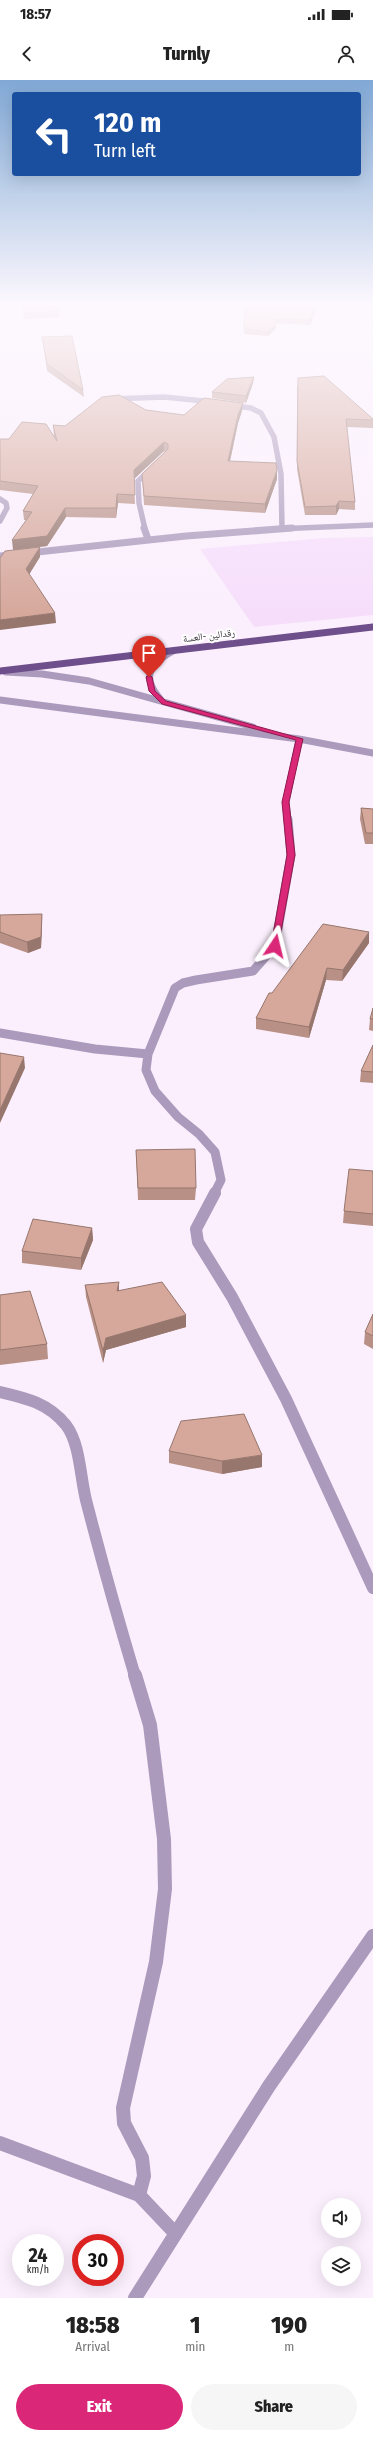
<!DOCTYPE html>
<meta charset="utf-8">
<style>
:root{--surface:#fff;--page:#f6f6f6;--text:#222;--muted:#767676;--accent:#db2777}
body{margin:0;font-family:"Fira Sans Condensed","Noto Naskh Arabic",sans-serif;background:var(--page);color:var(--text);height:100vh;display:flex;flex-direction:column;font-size:15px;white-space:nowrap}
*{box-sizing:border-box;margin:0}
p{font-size:13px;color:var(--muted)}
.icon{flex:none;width:22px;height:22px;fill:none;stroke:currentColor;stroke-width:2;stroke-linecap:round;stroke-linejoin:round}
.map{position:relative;height:2218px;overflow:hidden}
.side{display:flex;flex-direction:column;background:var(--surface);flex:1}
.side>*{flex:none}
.guide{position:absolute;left:12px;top:12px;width:349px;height:84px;border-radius:4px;box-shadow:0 4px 16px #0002;background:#1a4fa0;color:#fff;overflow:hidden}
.controls{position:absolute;left:321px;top:2118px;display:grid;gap:8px}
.controls a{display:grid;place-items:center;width:40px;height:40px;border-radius:50%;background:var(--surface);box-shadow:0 4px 16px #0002;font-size:20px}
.speed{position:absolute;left:12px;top:2154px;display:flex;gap:8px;font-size:20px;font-weight:700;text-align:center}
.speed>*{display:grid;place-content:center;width:52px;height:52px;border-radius:50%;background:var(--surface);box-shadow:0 4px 16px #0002;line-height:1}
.speed small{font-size:10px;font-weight:400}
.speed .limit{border:6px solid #d22;background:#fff;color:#111}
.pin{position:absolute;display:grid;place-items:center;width:34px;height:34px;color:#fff;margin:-41px -17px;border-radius:50% 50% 50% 0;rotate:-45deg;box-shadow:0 0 4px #0007}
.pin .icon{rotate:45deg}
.me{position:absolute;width:44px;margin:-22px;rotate:10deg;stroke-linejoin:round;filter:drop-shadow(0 0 3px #0008)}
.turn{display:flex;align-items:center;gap:14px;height:84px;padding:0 16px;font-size:18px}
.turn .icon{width:52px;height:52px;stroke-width:2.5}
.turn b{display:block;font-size:28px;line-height:34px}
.eta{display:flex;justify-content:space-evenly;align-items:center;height:68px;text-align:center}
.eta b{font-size:24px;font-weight:800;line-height:28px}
.action{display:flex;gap:8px;margin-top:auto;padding:8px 16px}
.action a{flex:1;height:46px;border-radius:24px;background:var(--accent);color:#fff;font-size:16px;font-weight:800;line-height:46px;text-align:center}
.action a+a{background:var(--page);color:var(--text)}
.status{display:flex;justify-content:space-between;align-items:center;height:28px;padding:0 20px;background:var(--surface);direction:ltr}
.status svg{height:11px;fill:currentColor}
header{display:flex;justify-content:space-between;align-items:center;height:52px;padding:0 16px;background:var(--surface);font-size:18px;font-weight:800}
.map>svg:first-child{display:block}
.built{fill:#f6defb}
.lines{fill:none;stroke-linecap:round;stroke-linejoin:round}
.minor-far4{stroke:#ab9abc;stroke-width:5.5}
.minor-far3{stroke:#ab9abc;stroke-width:7}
.minor-far2{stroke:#ab9abc;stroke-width:9}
.minor-far1{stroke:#ab9abc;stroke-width:12}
.minor{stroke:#ab9abc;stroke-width:14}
.major{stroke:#6e4f8b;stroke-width:7}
.wall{fill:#b89086}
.shaded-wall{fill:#96766d}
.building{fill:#d6a89c;stroke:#96766d}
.route{fill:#db2777;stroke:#8e194d}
.labels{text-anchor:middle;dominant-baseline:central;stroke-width:4;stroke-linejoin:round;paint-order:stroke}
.far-street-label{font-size:10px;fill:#332c34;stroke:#fff}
</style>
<div class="status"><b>18:57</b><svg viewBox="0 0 49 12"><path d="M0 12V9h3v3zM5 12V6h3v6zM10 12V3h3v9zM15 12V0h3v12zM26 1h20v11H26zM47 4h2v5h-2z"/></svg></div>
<header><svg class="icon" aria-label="back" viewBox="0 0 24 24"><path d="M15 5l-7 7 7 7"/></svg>Turnly<svg class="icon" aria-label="person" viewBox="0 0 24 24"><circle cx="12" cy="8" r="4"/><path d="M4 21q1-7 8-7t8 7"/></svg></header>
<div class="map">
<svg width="373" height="2218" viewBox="0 0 373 2218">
<rect width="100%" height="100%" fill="#fbeffd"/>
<path class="built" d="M373 457V535L254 547 200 469 324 458Z"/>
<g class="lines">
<path class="minor-far4" d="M300 224 373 225
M111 319 164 317 213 322
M230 325 251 328 261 333 274 357 281 394 282 448
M0 419 6 423 7 428 0 441
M145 449 139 423 138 401 151 389
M275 449 373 445"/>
<path class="minor-far3" d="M144 448 148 459
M0 476 186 456 292 448
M6 592 42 594 89 601 253 647
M0 620 299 659 373 673
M162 621C141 598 148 585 173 571
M288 740 286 722 299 659"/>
<path class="minor-far2" d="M0 953 95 969 148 974
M214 1114 221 1100 215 1072 199 1054 178 1037 155 1011 146 990 148 974 175 908 183 903 196 900 253 891 275 866 291 775 288 739"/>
<path class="minor-far1" d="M215 1113 196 1149 198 1162 232 1217 286 1319 373 1508
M0 1312C26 1318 48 1323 66 1345 81 1365 80 1400 87 1424 102 1482 118 1539 135 1596"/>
<path class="minor" d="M135 1595 150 1645 164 1759 165 1809 156 1882 123 2028 124 2043 142 2078 144 2096 139 2115
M0 2063 139 2115 175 2153
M135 2218 269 2006 373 1856"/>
<path class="major" d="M0 591 373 547"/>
</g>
<path class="wall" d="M21 224H58L59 237 24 239Z
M245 228H317L310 245 276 243 275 249 268 256 244 254Z
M42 257 83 310 84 317 47 291 43 263Z
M254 297 253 303 246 323 212 318V312Z
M297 306 373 339V348L347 347 355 422V430L339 429 336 435H305L297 389Z
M146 330 184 335 242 331 238 343 230 381 277 399 265 433 144 425 142 394 165 372 164 371 134 399 135 424 118 423 116 438 66 437 47 466 13 470 26 440H24L23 431 33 414 0 410V359H9L54 356 53 345 65 346Z
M361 728 373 729V764H365L360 739Z
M0 835 42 845 41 868 28 873 0 863Z
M369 863 342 901 326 900 309 958 256 949V938L272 913Z
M373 928V951L369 950 370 939Z
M373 965V1003L360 1002 361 991Z
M136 1070 196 1108 195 1120H138Z
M373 1091V1146L343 1143 344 1131Z
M92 1148 93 1160 81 1190 22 1183V1171Z
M85 1205 119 1211 186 1247 106 1270 103 1283 86 1217Z
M0 1215 47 1264 48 1279 0 1285Z
M373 1234V1269L364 1264 365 1252Z
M169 1371 262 1387 222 1394 169 1383Z"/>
<path class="shaded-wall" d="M317 224V228L310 245V240Z
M276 245 275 249 268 256V252Z
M254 297 253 303 246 323V316Z
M243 323 242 331 238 343 228 390V381L238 335Z
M164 362V371L134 399V390Z
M277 390V399L265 433V424Z
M117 414 118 423 116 438V428Z
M339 421V429L336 435V426Z
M65 428 66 437 47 466 13 470 12 460Z
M40 467V477L27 498 26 489Z
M55 533 56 543 0 550V540Z
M42 834V845L41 868 28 873 27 862Z
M369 852V863L342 901 343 890Z
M327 888 326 900 309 958V947Z
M24 977 25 988 0 1043V1030Z
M92 1148 93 1160 81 1190V1178Z
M119 1202V1214L117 1211Z
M186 1235V1247L106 1270 103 1283V1271L106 1258Z
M262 1375V1387L222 1394V1381Z"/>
<path class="building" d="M22 224H58L59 231 24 233Z
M247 224H317L310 240 275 239 276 245 268 252 244 249 245 228Z
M72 256 83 310 47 284 42 257Z
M324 296 373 339V340L346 339 355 422 339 421 336 426 305 427 297 381 298 298Z
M254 297 246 316 212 312 227 299Z
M119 315 146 330 184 335 204 318 243 323 238 335 228 381 276 383 277 390 265 424 144 416 142 394 168 369V364L164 362 134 390 135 415 117 414 116 428H65L47 456 12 460 32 432 23 431 38 406 0 401V359H9L22 342 46 344 57 361 53 345 65 346 102 317Z
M40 467 26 489 55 533 0 540V478L5 471Z
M361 728 373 729V753H366Z
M42 834 41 857 27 862 0 852V835Z
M323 844 369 852 343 890 327 888 309 947 256 938 269 913H272Z
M373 928V939H370Z
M373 965V992L361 991Z
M0 973 24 977 0 1030Z
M195 1069 196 1108H138L136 1070Z
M349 1089 373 1091V1134L344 1131Z
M33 1139 92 1148 81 1178 22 1171Z
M119 1202 117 1211 162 1202 186 1235 106 1258 103 1271 85 1205Z
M30 1211 47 1264 0 1270V1215Z
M373 1234V1256L365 1252Z
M244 1334 262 1375 222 1381 169 1371 181 1341Z"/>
<linearGradient id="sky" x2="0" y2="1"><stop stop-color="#81a9d6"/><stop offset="0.42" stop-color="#fdf8fe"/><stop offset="1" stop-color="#fdf8fe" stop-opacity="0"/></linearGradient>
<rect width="373" height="535" fill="url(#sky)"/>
<path class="route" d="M149 595 152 597 155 611 166 621 303 659 289 722 295 775 278 868 271 866 287 775 282 722 296 660 162 624 149 611 146 597Z"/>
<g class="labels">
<g class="far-street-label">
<text transform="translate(209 556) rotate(-7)">رقدالين -العسة</text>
</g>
</g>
</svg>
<div class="controls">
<a><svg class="icon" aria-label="sound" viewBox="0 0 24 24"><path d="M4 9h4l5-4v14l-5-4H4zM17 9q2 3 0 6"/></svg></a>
<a><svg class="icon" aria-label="layers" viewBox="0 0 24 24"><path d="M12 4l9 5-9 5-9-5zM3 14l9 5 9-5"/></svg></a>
</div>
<div class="speed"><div>24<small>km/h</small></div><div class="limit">30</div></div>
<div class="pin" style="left:149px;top:597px;background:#d93025"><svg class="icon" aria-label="arrive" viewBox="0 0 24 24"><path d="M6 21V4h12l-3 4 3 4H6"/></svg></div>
<svg class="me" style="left:275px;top:866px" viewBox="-20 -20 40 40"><path d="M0-17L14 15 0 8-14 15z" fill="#db2777" stroke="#fff" stroke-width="4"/></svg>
<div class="guide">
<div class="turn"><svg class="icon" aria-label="left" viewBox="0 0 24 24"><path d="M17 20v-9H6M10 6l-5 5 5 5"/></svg><div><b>120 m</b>Turn left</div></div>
</div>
</div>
<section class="side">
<div class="eta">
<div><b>18:58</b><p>Arrival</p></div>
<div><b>1</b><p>min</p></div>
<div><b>190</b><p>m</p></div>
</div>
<div class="action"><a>Exit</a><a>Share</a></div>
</section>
